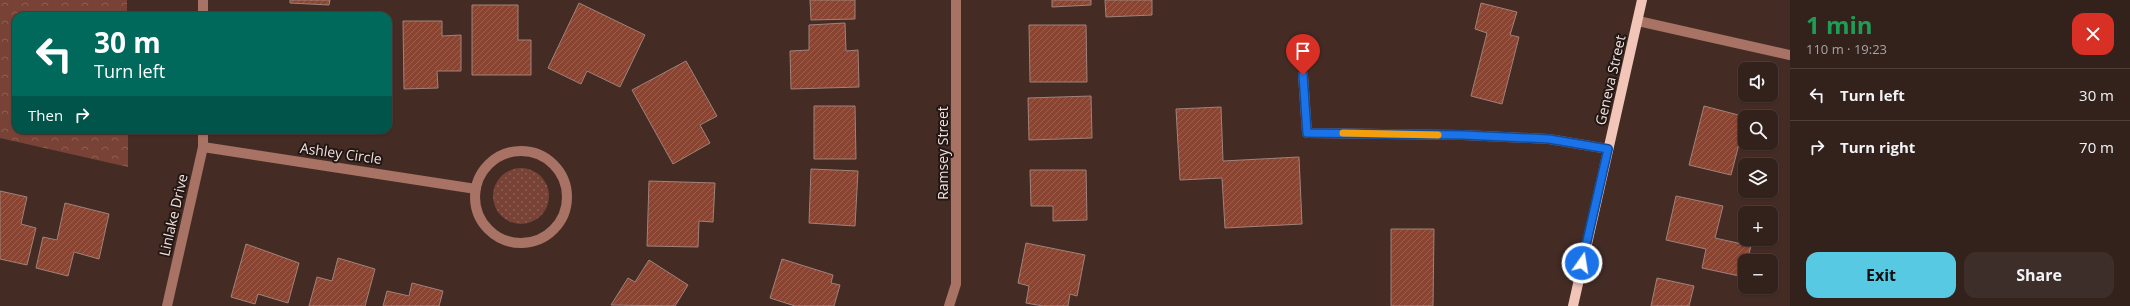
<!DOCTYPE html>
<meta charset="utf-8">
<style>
:root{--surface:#33211c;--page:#3e2e29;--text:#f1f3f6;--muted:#a9a3a3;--line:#4e3e3b;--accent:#58c9e3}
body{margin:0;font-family:"Open Sans",sans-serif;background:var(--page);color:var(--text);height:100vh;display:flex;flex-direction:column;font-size:15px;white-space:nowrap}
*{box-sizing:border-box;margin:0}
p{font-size:13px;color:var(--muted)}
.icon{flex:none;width:22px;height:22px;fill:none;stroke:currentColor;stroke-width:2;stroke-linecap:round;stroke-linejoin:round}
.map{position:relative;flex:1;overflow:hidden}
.side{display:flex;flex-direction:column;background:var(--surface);width:340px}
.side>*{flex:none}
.top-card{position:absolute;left:12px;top:12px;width:380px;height:122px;border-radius:12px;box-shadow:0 1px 3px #0004,0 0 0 1px var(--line);background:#00695c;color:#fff;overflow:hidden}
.tools{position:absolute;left:1738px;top:62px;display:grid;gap:8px}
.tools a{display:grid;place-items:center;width:40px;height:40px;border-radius:8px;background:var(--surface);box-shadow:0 1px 3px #0004,0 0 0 1px var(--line);font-size:20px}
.pin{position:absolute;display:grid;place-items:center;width:34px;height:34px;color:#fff;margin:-41px -17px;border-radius:50% 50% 50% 0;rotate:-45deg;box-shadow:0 0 4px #0007}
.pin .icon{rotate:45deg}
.me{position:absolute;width:44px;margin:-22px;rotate:13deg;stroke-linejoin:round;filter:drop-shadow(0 0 3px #0008)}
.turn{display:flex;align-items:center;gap:14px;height:84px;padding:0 16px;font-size:18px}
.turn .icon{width:52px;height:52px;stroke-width:2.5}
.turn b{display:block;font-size:28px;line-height:34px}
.then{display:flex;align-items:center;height:38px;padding:0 16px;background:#0003;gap:8px;font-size:15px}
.round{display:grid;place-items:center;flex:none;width:42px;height:42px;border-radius:12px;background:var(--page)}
.overview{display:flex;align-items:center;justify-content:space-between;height:68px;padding:0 16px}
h1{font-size:24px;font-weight:700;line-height:30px;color:#1e9e55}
.primary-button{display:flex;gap:8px;margin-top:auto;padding:8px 16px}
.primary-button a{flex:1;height:46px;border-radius:12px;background:var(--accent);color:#111;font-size:16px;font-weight:700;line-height:46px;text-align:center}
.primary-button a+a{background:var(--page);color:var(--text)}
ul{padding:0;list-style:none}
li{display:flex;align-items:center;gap:12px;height:52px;padding:0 16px;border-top:1px solid var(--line)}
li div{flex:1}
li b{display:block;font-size:15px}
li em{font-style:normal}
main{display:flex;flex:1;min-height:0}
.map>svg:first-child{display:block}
.grass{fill:url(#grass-dots)}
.park{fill:url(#park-crowns)}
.building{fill:url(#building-hatch);stroke:#a0827a}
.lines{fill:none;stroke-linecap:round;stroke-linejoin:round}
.minor{stroke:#a87264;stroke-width:10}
.major{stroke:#f1c5b8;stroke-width:10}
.route-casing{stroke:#114b97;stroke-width:10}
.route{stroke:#1a73e8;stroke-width:7}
.slow{stroke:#f59e0b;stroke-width:7}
.labels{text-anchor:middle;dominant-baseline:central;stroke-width:4;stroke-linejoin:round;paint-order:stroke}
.street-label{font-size:14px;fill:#f1e1dc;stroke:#221714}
</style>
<main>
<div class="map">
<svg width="1790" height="306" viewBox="0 0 1790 306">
<defs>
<pattern id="grass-dots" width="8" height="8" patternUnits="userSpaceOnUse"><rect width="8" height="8" fill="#784336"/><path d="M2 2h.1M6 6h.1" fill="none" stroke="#8c5e52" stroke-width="1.8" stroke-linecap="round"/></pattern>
<pattern id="park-crowns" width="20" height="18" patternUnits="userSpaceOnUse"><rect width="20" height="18" fill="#784336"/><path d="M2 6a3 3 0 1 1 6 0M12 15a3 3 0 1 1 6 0" fill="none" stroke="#8c5e52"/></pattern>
<pattern id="building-hatch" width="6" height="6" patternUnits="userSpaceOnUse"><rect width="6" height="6" fill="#894432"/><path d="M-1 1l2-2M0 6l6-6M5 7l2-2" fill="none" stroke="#9a5f4f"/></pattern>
</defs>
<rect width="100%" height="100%" fill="#442c25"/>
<path class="grass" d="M493 196a28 28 0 1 1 56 0a28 28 0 1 1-56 0Z"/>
<path class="park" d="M0 0H127V16H16V130H128V167L0 138Z"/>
<path class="building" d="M290 0H330L329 5 290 3Z
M810 0H855V19L811 20Z
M1052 0H1091V5L1052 7Z
M1105 0H1152V15L1106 17Z
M579 3 645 35 620 87 587 71 581 84 548 68Z
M1481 3 1517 12 1510 35 1519 37 1502 104 1471 96 1487 33 1475 29Z
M472 5H518V40H531V75H472Z
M403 21H442V36L461 35V71H437L438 88 404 89Z
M845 23 846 51 858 50 859 87 791 89 790 51 809 50V25Z
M1029 25H1086L1087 82H1030Z
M686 61 717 116 700 125 710 143 673 164 632 90Z
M1091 96 1092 138 1029 140 1028 98Z
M814 106H855L856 159H814Z
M1704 106 1746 117 1731 175 1689 165Z
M1221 107 1223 161 1299 157 1302 224 1225 228 1222 178 1180 180 1176 109Z
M811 169 858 171 855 226 809 223Z
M1030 170H1086L1087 220 1053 221V206H1031Z
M649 181 715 183 713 222 699 221 698 247 647 246Z
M0 191 27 197 21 224 36 228 27 265 0 259Z
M1676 196 1723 206 1715 238 1751 246 1747 261H1745L1744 277 1702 268 1706 249 1666 240Z
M65 203 109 214 99 259 74 252 68 276 36 268 43 237 57 240Z
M1391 229H1434L1433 306H1391Z
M1026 243 1085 255 1077 296 1070 294 1068 306H1043L1026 303 1029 286 1018 283Z
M246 244 299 263 288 303 258 294 255 304 231 297Z
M338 258 375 269 365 306H309L317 277 332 281Z
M782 259 833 275 831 283 840 285 834 306H795L770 298Z
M649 260 688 285 675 306 611 305 628 278 635 282Z
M1657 278 1694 286 1689 306H1651Z
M412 283 443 291 439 306H383L387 291 409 296Z"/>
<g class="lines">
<path class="minor" d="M203 16V0
M1638 21 1790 55
M1303 75 1307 133 1463 135 1549 139 1608 149
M203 147 476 189
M475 197a46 46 0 1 1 92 0a46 46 0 1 1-92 0Z
M167 306 203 147V130
M949 306 956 284V0"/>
<path class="major" d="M1573 306 1642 0"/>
</g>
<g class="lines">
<defs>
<path id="route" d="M1303 75 1307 133 1463 135 1549 139 1608 149 1582 263"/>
</defs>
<use href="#route" class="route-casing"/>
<use href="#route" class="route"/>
<path class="slow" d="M1343 133 1438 135"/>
</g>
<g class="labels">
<g class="street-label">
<text transform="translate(1610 80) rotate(-77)">Geneva Street</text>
<text transform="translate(341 153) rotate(8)">Ashley Circle</text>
<text transform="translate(942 153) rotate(-90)">Ramsey Street</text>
<text transform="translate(173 215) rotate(-77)">Linlake Drive</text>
</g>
</g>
</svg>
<div class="tools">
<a><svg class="icon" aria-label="sound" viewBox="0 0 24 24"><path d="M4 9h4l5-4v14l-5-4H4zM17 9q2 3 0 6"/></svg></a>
<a><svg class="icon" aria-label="search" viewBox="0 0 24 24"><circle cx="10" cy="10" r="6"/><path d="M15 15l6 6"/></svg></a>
<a><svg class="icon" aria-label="layers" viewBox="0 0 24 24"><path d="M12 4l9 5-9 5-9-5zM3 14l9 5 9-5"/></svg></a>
<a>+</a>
<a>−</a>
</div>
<div class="pin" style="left:1303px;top:75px;background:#d93025"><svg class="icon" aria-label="arrive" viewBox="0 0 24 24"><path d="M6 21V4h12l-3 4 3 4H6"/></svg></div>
<svg class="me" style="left:1582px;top:263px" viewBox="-20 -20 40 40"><circle r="17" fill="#1a73e8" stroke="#fff" stroke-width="3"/><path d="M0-11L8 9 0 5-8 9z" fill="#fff"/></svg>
<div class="top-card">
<div class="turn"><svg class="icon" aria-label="left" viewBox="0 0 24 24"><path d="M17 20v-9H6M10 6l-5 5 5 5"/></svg><div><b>30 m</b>Turn left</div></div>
<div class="then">Then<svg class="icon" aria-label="right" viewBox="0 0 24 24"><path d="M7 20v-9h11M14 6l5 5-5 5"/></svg></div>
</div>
</div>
<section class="side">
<div class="overview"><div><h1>1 min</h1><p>110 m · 19:23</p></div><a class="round" style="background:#d93025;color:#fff"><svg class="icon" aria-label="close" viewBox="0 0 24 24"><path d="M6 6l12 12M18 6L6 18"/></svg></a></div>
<ul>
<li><svg class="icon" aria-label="left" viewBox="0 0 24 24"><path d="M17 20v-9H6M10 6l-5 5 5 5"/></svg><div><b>Turn left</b></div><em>30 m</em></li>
<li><svg class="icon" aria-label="right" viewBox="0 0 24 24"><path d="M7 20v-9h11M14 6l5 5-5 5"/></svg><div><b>Turn right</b></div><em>70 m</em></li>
</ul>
<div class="primary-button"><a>Exit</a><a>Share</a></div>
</section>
</main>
